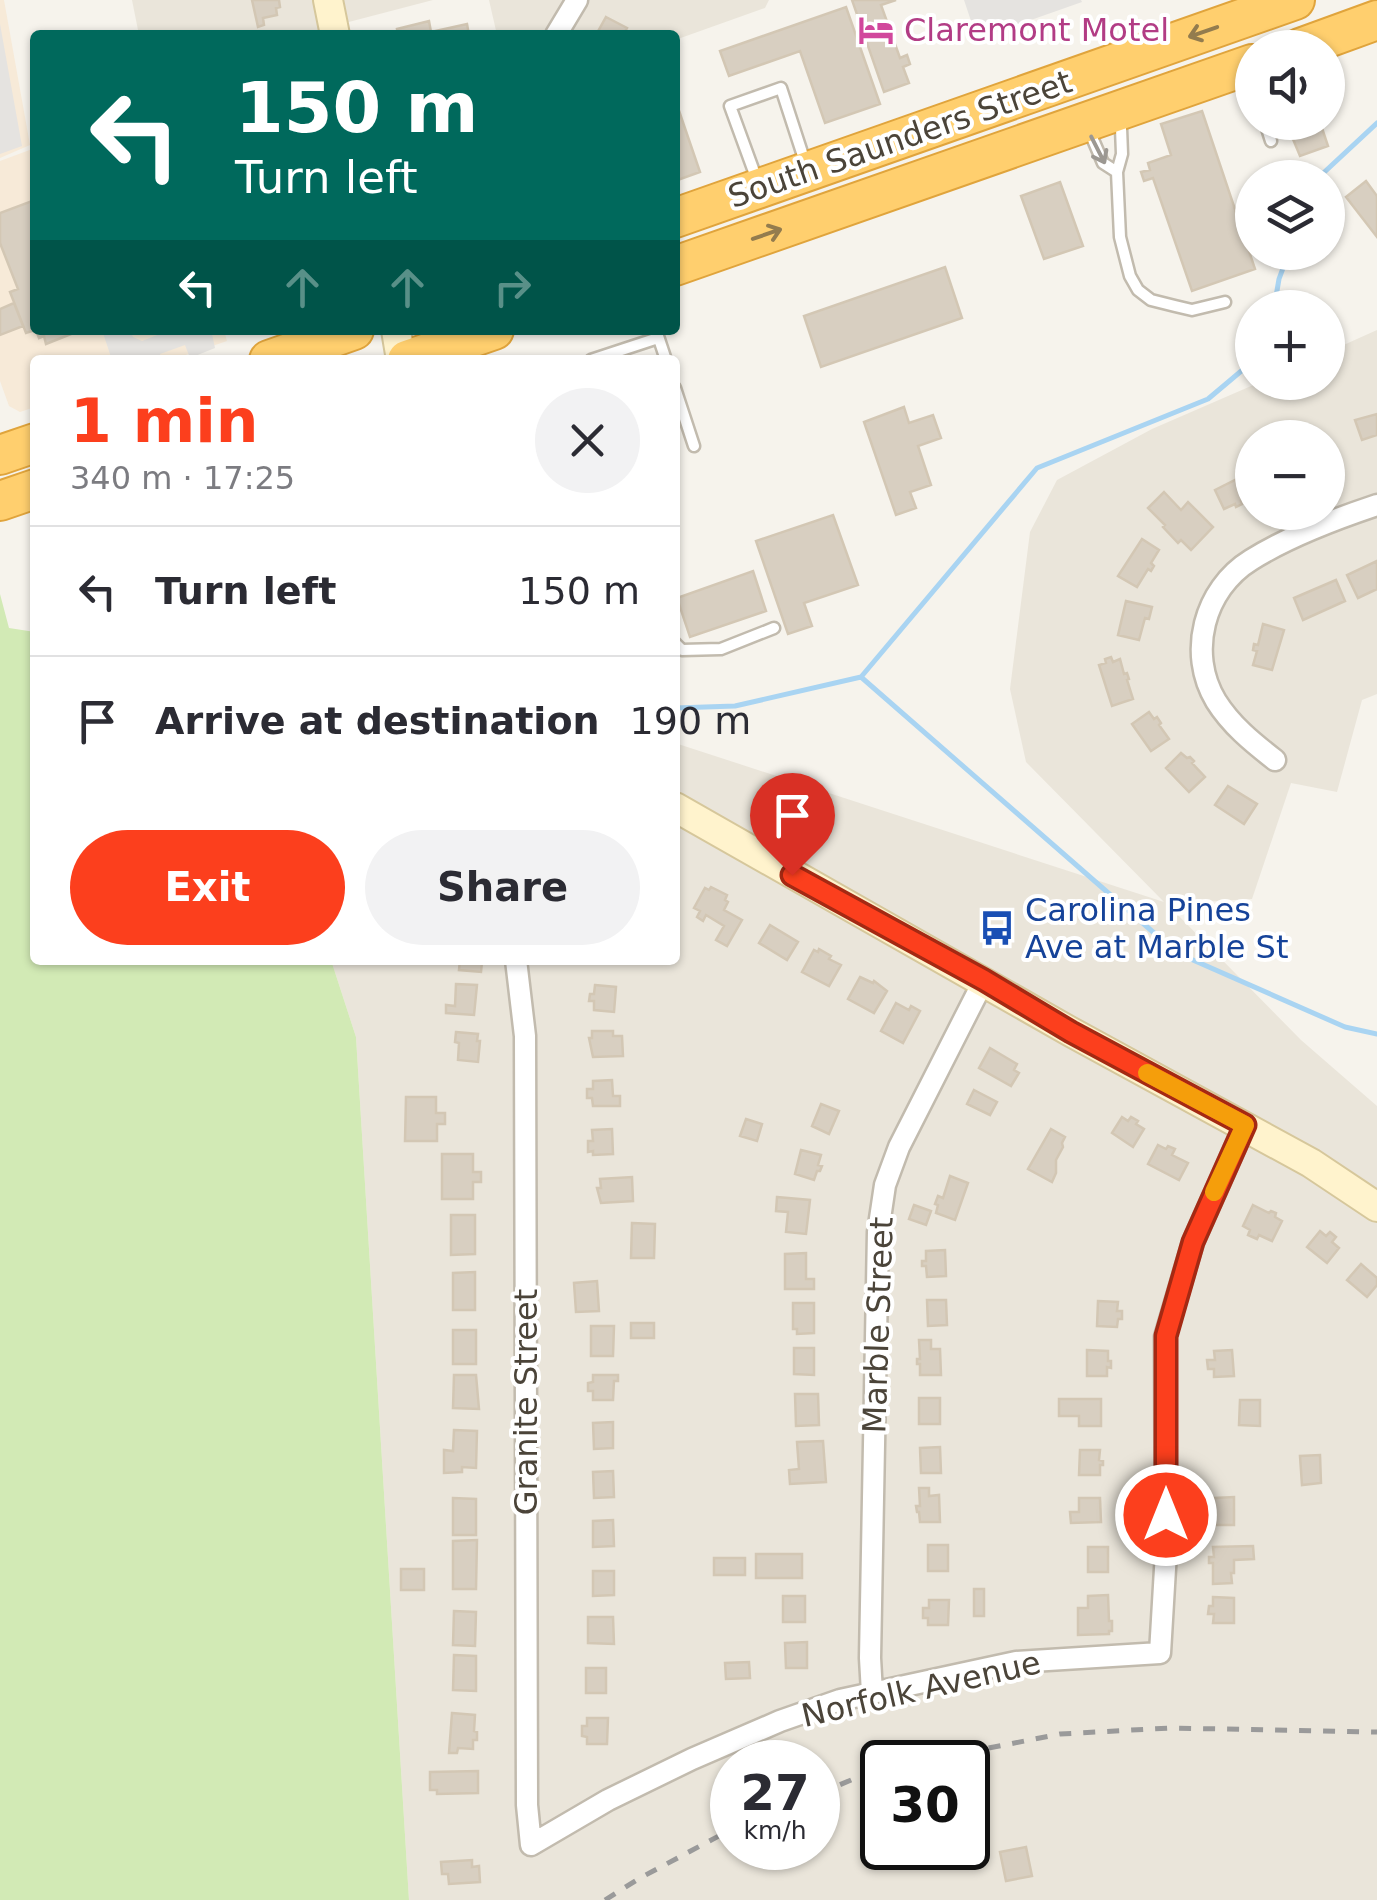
<!DOCTYPE html>
<meta charset="utf-8">
<style>
:root{--surface:#fff;--page:#f2f2f3;--text:#2b2b33;--muted:#7c7c81;--line:#e1e1e2;--accent:#fc3f1d}
body{margin:0;font-family:"DejaVu Sans",sans-serif;background:var(--page);color:var(--text);height:100vh;display:flex;flex-direction:column;font-size:38px;white-space:nowrap}
*{box-sizing:border-box;margin:0}
p{font-size:32px;color:var(--muted)}
.icon{flex:none;width:55px;height:55px;fill:none;stroke:currentColor;stroke-width:2;stroke-linecap:round;stroke-linejoin:round}
.map{position:relative;flex:1;overflow:hidden}
.drawer{position:absolute;left:30px;top:355px;width:650px;height:610px;display:flex;flex-direction:column;background:var(--surface);border-radius:10px;box-shadow:0 2px 8px #0004}
.drawer>*{flex:none}
.hud{position:absolute;left:30px;top:30px;width:650px;height:305px;border-radius:10px;box-shadow:0 2px 8px #0004;background:#00695c;color:#fff;overflow:hidden}
.buttons{position:absolute;left:1235px;top:30px;display:grid;gap:20px}
.buttons a{display:grid;place-items:center;width:110px;height:110px;border-radius:50%;background:var(--surface);box-shadow:0 2px 8px #0004;font-size:50px}
.speed{position:absolute;left:710px;top:1740px;display:flex;gap:20px;font-size:50px;font-weight:700;text-align:center}
.speed>*{display:grid;place-content:center;width:130px;height:130px;border-radius:50%;background:var(--surface);box-shadow:0 2px 8px #0004;line-height:1}
.speed small{font-size:25px;font-weight:400}
.speed .limit{border:5px solid #111;border-radius:15px;background:#fff;color:#111}
.pin{position:absolute;display:grid;place-items:center;width:85px;height:85px;color:#fff;margin:-102px -42px;border-radius:50% 50% 50% 0;rotate:-45deg;box-shadow:0 0 10px #0007}
.pin .icon{rotate:45deg}
.me{position:absolute;width:110px;margin:-55px;rotate:0deg;stroke-linejoin:round;filter:drop-shadow(0 0 8px #0008)}
.turn{display:flex;align-items:center;gap:35px;height:210px;padding:0 40px;font-size:45px}
.turn .icon{width:130px;height:130px;stroke-width:2.5}
.turn b{display:block;font-size:70px;line-height:85px}
.lanes{display:flex;align-items:center;height:95px;padding:0 40px;background:#0003;justify-content:center;gap:50px;direction:ltr}
.lanes .off{opacity:.35}
.round{display:grid;place-items:center;flex:none;width:105px;height:105px;border-radius:52px;background:var(--page)}
.summary{display:flex;align-items:center;justify-content:space-between;height:170px;padding:0 40px}
h1{font-size:60px;font-weight:800;line-height:75px;color:var(--accent)}
.action{display:flex;gap:20px;margin-top:auto;padding:20px 40px}
.action a{flex:1;height:115px;border-radius:60px;background:var(--accent);color:#fff;font-size:40px;font-weight:800;line-height:115px;text-align:center}
.action a+a{background:var(--page);color:var(--text)}
ul{padding:0;list-style:none}
li{display:flex;align-items:center;gap:30px;height:130px;padding:0 40px;border-top:2px solid var(--line)}
li div{flex:1}
li b{display:block;font-size:38px}
li em{font-style:normal}
.map>svg:first-child{display:block}
.residential{fill:#eae5da;fill-rule:evenodd}
.commercial{fill:#f7ead8}
.green{fill:#d2eab5}
.parking{fill:#e5e3e0}
.lines{fill:none;stroke-linecap:round;stroke-linejoin:round}
.stream{stroke:#a9d4f2;stroke-width:5}
.building{fill:#d8cfc1;stroke:#d3c7b4;stroke-width:2.5}
.lane-casing{stroke:#c2bbae;stroke-width:15}
.street-casing{stroke:#c2bbae;stroke-width:25}
.secondary-casing{stroke:#d6c79b;stroke-width:32}
.highway-casing{stroke:#e0a43c;stroke-width:42}
.lane{stroke:#fff;stroke-width:10}
.street{stroke:#fff;stroke-width:20}
.secondary{stroke:#fff3cd;stroke-width:28}
.highway{stroke:#ffcf6e;stroke-width:38}
.rail{stroke:#9a9a9a;stroke-width:5;stroke-dasharray:12 12;stroke-linecap:butt}
.oneway{stroke:#937c4e}
.oneway2{stroke:#9c9892}
.route-casing{stroke:#a42913;stroke-width:25}
.route{stroke:#fc3f1d;stroke-width:18}
.slow{stroke:#f59e0b;stroke-width:18}
.labels{text-anchor:middle;dominant-baseline:central;stroke-width:8;stroke-linejoin:round;paint-order:stroke}
.hotel-label{font-size:32px;fill:#b23c85;stroke:#fff;text-anchor:start}
.street-label{font-size:32px;fill:#4b4439;stroke:#fff}
.transit-label{font-size:32px;fill:#164399;stroke:#fff;text-anchor:start}
</style>
<div class="map">
<svg width="1377" height="1900" viewBox="0 0 1377 1900">
<rect width="100%" height="100%" fill="#f6f3ec"/>
<path class="residential" d="M132 0H433L299 35H139Z
M489 0H769L765 8 675 40V35H497Z
M1377 330V694L1362 700 1337 792 1291 783 1252 899 1167 904 1301 1040 1377 1106V1900H409L356 1037 331 960H675V743L1164 902 1026 762 1010 689 1030 532 1057 480 1152 429 1258 383 1328 382V352ZM1252 438H1328V512H1252ZM732 1762H818V1848H732ZM882 1762H968V1848H882Z"/>
<path class="commercial" d="M0 0H4L30 145 0 158Z
M35 148V330H224L227 341 171 360H35V407L20 412 9 406 0 381V161Z"/>
<path class="green" d="M0 594 9 628 35 632V960H331L356 1037 409 1900H0Z"/>
<path class="parking" d="M964 0H1081L1082 2 977 39Z
M0 24 22 146 0 154Z
M102 330H130L133 337 142 341 170 330H221L212 334 215 348 190 358 185 345 160 354 161 360H112Z"/>
<g class="lines">
<path class="stream" d="M1318 178 1377 123
M1274 308 1279 279 1289 252
M861 677 1177 953 1345 1027 1377 1034
M675 708 735 706 861 677 1037 468 1208 399 1252 362"/>
</g>
<path class="building" d="M252 0H279L280 7 276 8 277 15 263 18 264 25 258 27Z
M852 0H896L881 5 900 58 907 55 910 64 903 67 909 83 884 92Z
M846 7 880 104 825 123 800 51 729 76 720 51Z
M606 17 627 28 623 35H596Z
M429 21 431 32 467 24 469 35H398L397 29Z
M676 102 700 172 675 181V103Z
M1202 111 1255 269 1192 291 1153 178 1144 181 1141 172 1150 170 1148 163 1171 155 1161 124Z
M1315 122H1320L1328 146 1300 156 1290 132Z
M1366 181 1377 196V237L1346 197Z
M1060 182 1083 246 1044 259 1021 196Z
M32 201 35 208V330L26 333 10 292 18 289 0 243V213Z
M945 267 962 318 821 367 804 316Z
M14 303 23 326 0 335V309Z
M36 330H75L76 332 46 344 44 336 39 338Z
M904 407 909 423 933 415 941 438 918 446 931 485 910 492 916 508 896 515 864 422Z
M1377 414V435L1362 440 1355 420Z
M1239 478 1248 497 1241 501 1242 504 1236 507 1235 504 1224 509 1215 490Z
M1164 492 1181 510 1188 502 1213 527 1191 550 1181 540 1178 543 1163 527 1165 525 1148 508Z
M833 515 858 585 804 603 812 626 788 634 756 541Z
M1142 539 1159 550 1151 563 1154 566 1151 571 1148 569 1137 587 1118 576Z
M1377 561V589L1358 598 1347 575Z
M753 571 766 611 690 637 677 598Z
M1336 580 1345 601 1303 620 1294 598Z
M1126 601 1152 607 1149 619 1145 618 1139 640 1118 635Z
M1263 624 1284 630 1272 670 1253 665 1257 651 1253 650 1254 644 1258 645Z
M1111 657 1113 662 1120 659 1124 674 1127 673 1129 679 1127 680 1133 699 1112 706 1099 665 1106 663 1105 659Z
M1149 712 1154 719 1157 717 1161 723 1159 725 1169 739 1151 751 1132 724Z
M1181 753 1187 758 1190 757 1194 761 1192 763 1205 777 1189 792 1166 768Z
M1228 786 1257 804 1244 824 1215 805Z
M711 887 727 895 725 900 728 902 724 910 742 920 727 946 716 940 724 926 706 915 703 921 697 917 700 911 694 908 705 888 709 890Z
M770 925 798 942 787 960 759 943Z
M819 949 831 956 829 959 841 965 829 986 802 972 814 950 818 952Z
M460 960H488L487 963 482 962 481 972 459 970Z
M860 977 873 983 874 981 887 991 874 1013 848 999Z
M456 984 477 985 474 1015 446 1013V1005L455 1006Z
M595 985 616 987 614 1012 594 1010V1001H589L590 994H594Z
M896 1003 909 1010 911 1006 920 1011 903 1043 881 1031Z
M592 1031H613V1036H622L623 1056 593 1057 589 1038H592Z
M456 1032 478 1034 477 1041H480L478 1062 458 1060 459 1043 455 1042Z
M990 1048 1017 1064 1014 1070 1019 1073 1011 1086 979 1068Z
M612 1080 613 1096H620V1106H593L592 1098H587V1089H593V1081Z
M974 1090 997 1102 990 1115 967 1104Z
M406 1097H436V1113H445V1124H437V1141H405Z
M821 1104 839 1111 829 1134 812 1126Z
M1122 1117 1128 1121 1131 1117 1138 1121 1136 1124 1144 1129 1133 1147 1112 1133Z
M746 1119 762 1124 757 1141 740 1136Z
M612 1129 613 1154 593 1155V1151L588 1152V1141H593L592 1130Z
M1051 1129 1065 1137 1062 1143 1063 1147 1056 1160V1173L1052 1182 1028 1169Z
M1158 1145 1166 1149 1168 1146 1175 1149 1172 1155 1188 1163 1179 1180 1148 1164Z
M801 1150 821 1155 818 1165 822 1166 820 1171H817L814 1180 795 1174Z
M442 1154H473V1172H481V1182H473V1199H442Z
M950 1176 968 1183 955 1220 936 1213 938 1205 935 1204 938 1196 943 1198Z
M632 1177 633 1201 601 1203 597 1188H601L600 1179Z
M777 1197 810 1200 806 1234 786 1232 788 1212 776 1211Z
M914 1205 931 1211 926 1225 909 1219Z
M1253 1205 1269 1213 1271 1211 1276 1213 1275 1217 1282 1221 1272 1241 1259 1235 1257 1239 1248 1235 1250 1230 1243 1226Z
M451 1215H475V1254L451 1255Z
M632 1223 655 1224 654 1258H631Z
M1320 1231 1326 1236 1330 1232 1336 1237 1332 1242 1339 1248 1327 1263 1307 1247Z
M945 1250 946 1276 927 1277 926 1266H922V1261H926V1251Z
M806 1253V1279H814V1289H785V1254Z
M1361 1264 1377 1278V1285L1367 1297 1347 1280Z
M475 1272V1310H453V1273Z
M597 1281 599 1311 576 1312 574 1283Z
M927 1300H946L947 1325 928 1326Z
M1098 1301 1118 1302 1117 1311H1122V1319H1118L1117 1327 1097 1326Z
M793 1303H814V1333L797 1334V1329H793Z
M631 1323H654V1338H631Z
M591 1326H614L613 1356H591Z
M453 1330H476V1364H453Z
M919 1340H931V1349H940L941 1375H920V1364H917V1359H920Z
M794 1348H814V1375L794 1374Z
M1087 1350 1108 1351V1361H1111V1368L1107 1367V1376H1087Z
M1232 1350 1234 1376 1214 1377V1369H1208L1207 1360H1215L1214 1351Z
M454 1375H476L479 1409 453 1408Z
M593 1375H618V1381H614L613 1400H593V1391H588V1383L593 1382Z
M795 1394H818L819 1425 796 1426Z
M919 1398H940V1424H919Z
M1059 1399H1101V1426H1079V1416H1059Z
M1240 1400H1260V1426L1239 1425Z
M613 1422V1448L594 1449 593 1423Z
M454 1430 477 1431 476 1468 462 1467V1472L444 1473V1450L453 1451Z
M823 1441 826 1482 790 1484 789 1470 799 1469 797 1442Z
M940 1447 941 1473H921L920 1448Z
M1080 1450H1100L1099 1460 1103 1461V1465H1100V1475H1079Z
M1320 1455 1321 1483 1302 1485 1300 1456Z
M613 1471 614 1497 594 1498 593 1472Z
M919 1488H929V1496L939 1495 940 1522H920L919 1512H917L916 1506H920Z
M1234 1497V1525H1213V1508H1210V1501L1214 1500V1498Z
M453 1498 476 1499V1535H453Z
M1079 1498H1100L1101 1522 1071 1523 1070 1512H1079Z
M613 1520 614 1546 593 1547V1521Z
M477 1540 476 1589H453V1541Z
M928 1545H948V1571H928Z
M1253 1546 1254 1559 1234 1560V1573H1231L1232 1583 1213 1584V1563H1209V1557H1214L1213 1547Z
M1088 1547H1108V1572H1088Z
M756 1554H802V1578H756Z
M714 1558H745V1575H714Z
M401 1569H424V1590H401Z
M593 1571H614V1595L593 1596Z
M974 1589H984V1616H974Z
M1108 1595 1109 1621H1112V1631H1109V1634L1078 1635V1608H1088V1596Z
M783 1596H805V1622H783Z
M1213 1597 1234 1598V1623H1213L1214 1614H1208L1209 1606H1213Z
M929 1600H949L948 1625H928V1618H923V1608H929Z
M454 1611 476 1612 475 1646 453 1645Z
M588 1617H613L614 1644 588 1643Z
M807 1642V1668H786L785 1643Z
M454 1655 476 1656V1691L453 1690Z
M749 1662 750 1678 726 1679 725 1663Z
M586 1668H606V1693H586Z
M452 1713 475 1715 474 1731 477 1732V1740H473V1749L458 1748 457 1753H449Z
M587 1718H608L607 1744H587V1737L582 1736V1726H587Z
M478 1771V1793L437 1794V1790H430V1772Z
M1026 1847 1032 1876 1006 1881 1000 1852Z
M472 1860V1867L479 1866 480 1882 449 1884 448 1874H442L441 1862Z"/>
<g class="lines">
<defs>
<path id="lane" d="M1117 118 1121 128 1122 154 1117 172 1120 237 1130 276 1138 290 1151 300 1175 306 1192 310 1225 302
M1265 122 1271 141
M1088 128 1103 163 1117 172
M757 180 730 106 781 88 806 165
M656 330 666 360
M591 360 658 338
M675 388 694 446
M675 643 682 650 721 649 774 628"/>
<path id="street" d="M556 35 577 0
M1275 760C1252 742 1231 725 1216 701 1187 653 1204 589 1251 560 1289 536 1335 519 1377 505
M516 960 525 1036 527 1805 531 1845 608 1800 692 1759 780 1721 840 1700 1016 1662 1160 1653 1166 1552 1165 1337 1193 1242 1245 1125
M872 1693 870 1658 878 1232 885 1185 899 1147 984 980"/>
<path id="secondary" d="M328 0 335 35
M396 330 401 360
M675 807 1071 1032 1311 1163 1377 1207"/>
<path id="highway" d="M1300 48 1377 20
M675 218 1295 0
M675 266 1252 64
M269 360 354 330
M407 360 494 330
M0 455 35 443
M0 501 35 489"/>
</defs>
<use href="#lane" class="lane-casing"/>
<use href="#street" class="street-casing"/>
<use href="#secondary" class="secondary-casing"/>
<use href="#highway" class="highway-casing"/>
<use href="#lane" class="lane"/>
<use href="#street" class="street"/>
<use href="#secondary" class="secondary"/>
<use href="#highway" class="highway"/>
<path class="rail" d="M918 1762 1060 1734 1170 1728 1377 1732
M818 1794 870 1772 882 1770
M605 1900 640 1878 732 1829"/>
</g>
<defs><path id="oneway-shaft" d="M-6 0H5M1.5-3L5.5 0L1.5 3" fill="none" stroke-width="1.6" stroke-linecap="round" stroke-linejoin="round" transform="scale(2.5)"/></defs>
<g class="oneway">
<use href="#oneway-shaft" transform="translate(1203 32) rotate(161)"/>
<use href="#oneway-shaft" transform="translate(767 234) rotate(-19)"/>
</g>
<use class="oneway2" href="#oneway-shaft" transform="translate(1098 150) rotate(63)"/>
<g class="lines">
<defs>
<path id="route" d="M792 875 984 980 1071 1032 1245 1125 1193 1242 1166 1336V1515"/>
</defs>
<use href="#route" class="route-casing"/>
<use href="#route" class="route"/>
<path class="slow" d="M1147 1073 1245 1125 1214 1192"/>
</g>
<defs>
<symbol id="hotel-bare" viewBox="-9 -9 18 18"><path d="M-6-4.5h1.5V1H6V5H4.5V3h-9V5H-6ZM-4 0a1.8 1.8 0 1 1 3.6 0ZM.5 0V-2.5h3Q6-2.5 6 0Z" fill="#d1479c" stroke="#fff" stroke-width="2.5" paint-order="stroke"/></symbol>
<symbol id="bus-bare" viewBox="-9 -9 18 18"><path d="M-5-6H5V4H4V6H2V4H-2V6H-4V4H-5ZM-3.5-4V0h7V-4ZM-3.5 1.2v1.5H-2V1.2ZM2 1.2v1.5H3.5V1.2Z" fill="#1a4fb4" stroke="#fff" stroke-width="2.5" paint-order="stroke"/></symbol>
</defs>
<g fill-rule="evenodd">
<use href="#hotel-bare" x="851" y="5" width="50" height="50"/>
<use href="#bus-bare" x="972" y="903" width="50" height="50"/>
</g>
<g class="labels">
<g class="hotel-label">
<text x="904" y="30">Claremont Motel</text>
</g>
<g class="street-label">
<text transform="translate(900 139) rotate(-19)">South Saunders Street</text>
<text transform="translate(878 1325) rotate(-88)">Marble Street</text>
<text transform="translate(526 1402) rotate(-90)">Granite Street</text>
<text transform="translate(921 1689) rotate(-13)">Norfolk Avenue</text>
</g>
<g class="transit-label">
<text x="1025" y="910">Carolina Pines<tspan x="1025" dy="37">Ave at Marble St</tspan></text>
</g>
</g>
</svg>
<div class="buttons">
<a><svg class="icon" aria-label="sound" viewBox="0 0 24 24"><path d="M4 9h4l5-4v14l-5-4H4zM17 9q2 3 0 6"/></svg></a>
<a><svg class="icon" aria-label="layers" viewBox="0 0 24 24"><path d="M12 4l9 5-9 5-9-5zM3 14l9 5 9-5"/></svg></a>
<a>+</a>
<a>−</a>
</div>
<div class="speed"><div>27<small>km/h</small></div><div class="limit">30</div></div>
<div class="pin" style="left:792px;top:875px;background:#d93025"><svg class="icon" aria-label="arrive" viewBox="0 0 24 24"><path d="M6 21V4h12l-3 4 3 4H6"/></svg></div>
<svg class="me" style="left:1166px;top:1515px" viewBox="-20 -20 40 40"><circle r="17" fill="#fc3f1d" stroke="#fff" stroke-width="3"/><path d="M0-11L8 9 0 5-8 9z" fill="#fff"/></svg>
<div class="hud">
<div class="turn"><svg class="icon" aria-label="left" viewBox="0 0 24 24"><path d="M17 20v-9H6M10 6l-5 5 5 5"/></svg><div><b>150 m</b>Turn left</div></div>
<div class="lanes"><svg class="icon" aria-label="left" viewBox="0 0 24 24"><path d="M17 20v-9H6M10 6l-5 5 5 5"/></svg><svg class="icon off" aria-label="ahead" viewBox="0 0 24 24"><path d="M12 20V5M6 11l6-6 6 6"/></svg><svg class="icon off" aria-label="ahead" viewBox="0 0 24 24"><path d="M12 20V5M6 11l6-6 6 6"/></svg><svg class="icon off" aria-label="right" viewBox="0 0 24 24"><path d="M7 20v-9h11M14 6l5 5-5 5"/></svg></div>
</div>
<section class="drawer">
<div class="summary"><div><h1>1 min</h1><p>340 m · 17:25</p></div><a class="round"><svg class="icon" aria-label="close" viewBox="0 0 24 24"><path d="M6 6l12 12M18 6L6 18"/></svg></a></div>
<ul>
<li><svg class="icon" aria-label="left" viewBox="0 0 24 24"><path d="M17 20v-9H6M10 6l-5 5 5 5"/></svg><div><b>Turn left</b></div><em>150 m</em></li>
<li><svg class="icon" aria-label="arrive" viewBox="0 0 24 24"><path d="M6 21V4h12l-3 4 3 4H6"/></svg><div><b>Arrive at destination</b></div><em>190 m</em></li>
</ul>
<div class="action"><a>Exit</a><a>Share</a></div>
</section>
</div>
